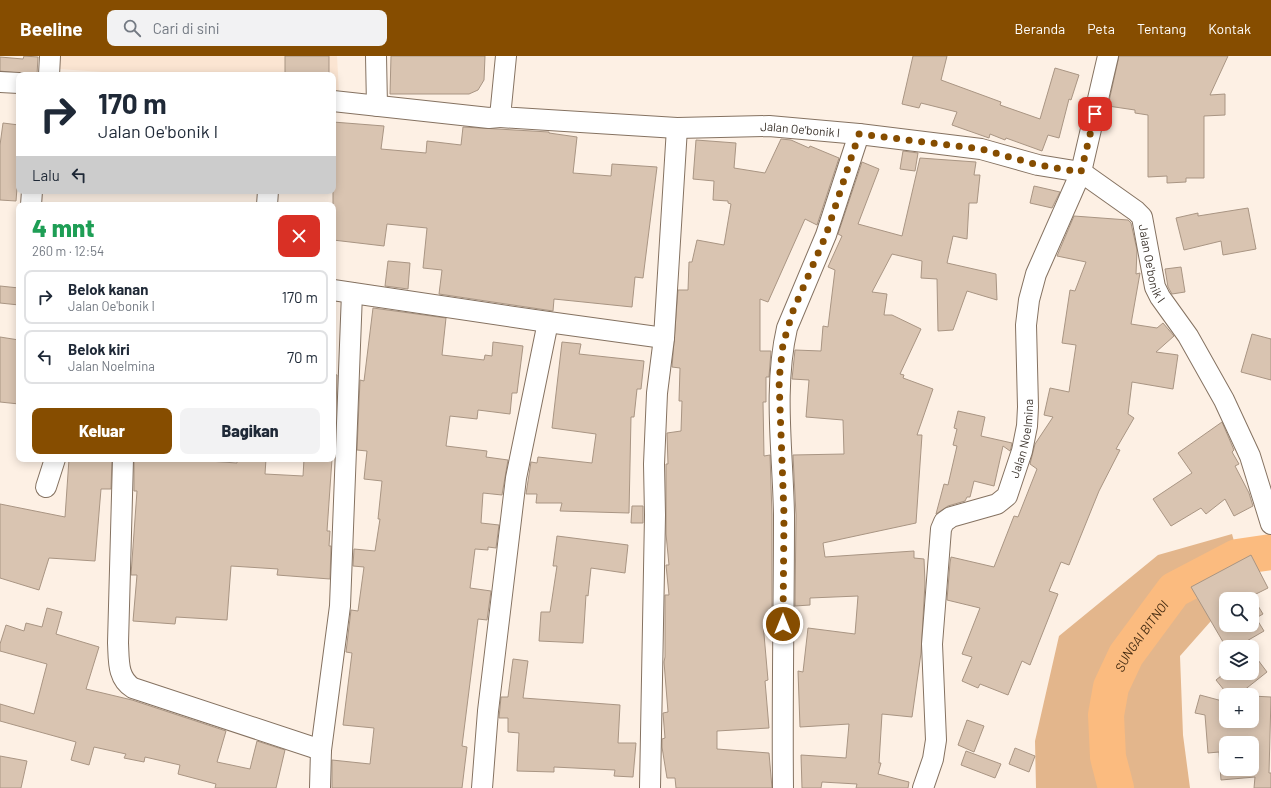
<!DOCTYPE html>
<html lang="id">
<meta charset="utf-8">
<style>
:root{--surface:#fff;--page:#f2f2f3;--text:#1f2937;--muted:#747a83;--line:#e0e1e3;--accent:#864d00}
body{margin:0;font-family:Barlow,sans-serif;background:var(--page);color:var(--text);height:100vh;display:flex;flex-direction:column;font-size:15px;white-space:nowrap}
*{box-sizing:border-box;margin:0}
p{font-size:13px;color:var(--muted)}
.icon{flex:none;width:22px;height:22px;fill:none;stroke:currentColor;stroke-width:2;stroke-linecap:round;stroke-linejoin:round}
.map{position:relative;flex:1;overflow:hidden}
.side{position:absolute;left:16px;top:146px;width:320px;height:260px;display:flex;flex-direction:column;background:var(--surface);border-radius:8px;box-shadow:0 2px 10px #0003}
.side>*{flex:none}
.top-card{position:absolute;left:16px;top:16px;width:320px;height:122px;border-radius:8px;box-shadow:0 2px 10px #0003;background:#fff;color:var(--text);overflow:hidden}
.tools{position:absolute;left:1219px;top:536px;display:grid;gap:8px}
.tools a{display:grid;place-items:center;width:40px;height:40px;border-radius:8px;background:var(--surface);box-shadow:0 2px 10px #0003;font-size:20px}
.pin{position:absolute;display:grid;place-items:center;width:34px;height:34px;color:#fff;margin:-17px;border-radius:8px;box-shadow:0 2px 6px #0006}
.me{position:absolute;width:44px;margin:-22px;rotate:0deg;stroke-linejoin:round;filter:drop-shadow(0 0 3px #0008)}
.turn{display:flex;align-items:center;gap:14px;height:84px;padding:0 16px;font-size:18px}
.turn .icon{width:52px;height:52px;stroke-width:2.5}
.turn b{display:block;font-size:28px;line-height:34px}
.then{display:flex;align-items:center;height:38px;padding:0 16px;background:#0003;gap:8px;font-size:15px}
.round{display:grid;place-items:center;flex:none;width:42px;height:42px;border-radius:8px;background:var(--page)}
.overview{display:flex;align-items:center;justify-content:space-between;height:68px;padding:0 16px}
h1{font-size:24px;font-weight:800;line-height:30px;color:#1e9e55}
.primary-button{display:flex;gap:8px;margin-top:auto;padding:8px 16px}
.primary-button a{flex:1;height:46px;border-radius:8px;background:var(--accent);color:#fff;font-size:16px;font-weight:800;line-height:46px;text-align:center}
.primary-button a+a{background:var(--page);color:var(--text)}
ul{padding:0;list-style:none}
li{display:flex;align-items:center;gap:12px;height:54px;margin:0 8px 6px;padding:0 8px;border:2px solid var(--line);border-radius:8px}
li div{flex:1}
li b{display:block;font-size:15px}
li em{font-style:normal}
header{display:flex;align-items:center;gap:24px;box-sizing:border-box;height:56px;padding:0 20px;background:var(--accent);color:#fff}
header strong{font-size:19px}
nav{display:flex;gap:22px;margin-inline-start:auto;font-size:14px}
.search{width:280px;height:36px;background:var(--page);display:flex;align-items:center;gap:10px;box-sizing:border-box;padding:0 14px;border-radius:8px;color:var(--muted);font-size:15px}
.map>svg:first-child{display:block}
.built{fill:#fbe5d2}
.green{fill:#e3b68c}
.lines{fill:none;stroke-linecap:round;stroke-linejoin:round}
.river{stroke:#fbbb7f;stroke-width:36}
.building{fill:#d9c4b1;stroke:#a99583;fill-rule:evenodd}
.minor-casing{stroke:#857261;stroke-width:22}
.minor{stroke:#fff;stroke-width:20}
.route{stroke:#864d00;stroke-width:7;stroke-dasharray:0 12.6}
.labels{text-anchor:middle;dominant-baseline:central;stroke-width:4;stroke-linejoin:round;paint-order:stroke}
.street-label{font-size:12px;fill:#3b332c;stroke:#fff}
.water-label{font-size:13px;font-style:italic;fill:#442b11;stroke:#fff}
</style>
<header>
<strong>Beeline</strong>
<div class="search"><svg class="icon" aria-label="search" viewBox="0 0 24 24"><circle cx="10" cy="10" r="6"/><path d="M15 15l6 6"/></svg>Cari di sini</div>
<nav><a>Beranda</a><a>Peta</a><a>Tentang</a><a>Kontak</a></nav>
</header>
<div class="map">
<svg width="1271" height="732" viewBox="0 0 1271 732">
<rect width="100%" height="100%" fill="#fdf0e4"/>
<path class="built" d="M59 0H337L339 37H333V19H146L59 13Z"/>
<path class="green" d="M1232 478 1245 525 1226 543V548L1180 600 1183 679 1190 732H1036L1035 685 1059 580 1158 499Z"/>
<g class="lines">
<path class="river" id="s1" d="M1116 732 1108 701 1106 659 1111 631 1126 599 1174 534 1237 501 1271 496"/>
</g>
<path class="building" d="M24 0 38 1 37 19 0 15V1L23 3Z
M285 0H329V19H285Z
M391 0H485L484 24 478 34 469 38H390Z
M913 0H947L941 24 1001 46 1000 49 1040 63 1055 12 1079 19 1071 44 1069 43 1059 82 1048 79 1042 95 1006 82 1005 84 990 78 989 82 952 69 957 56 921 47 919 52 902 48Z
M1119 0H1228L1210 39 1225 38V59L1204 60V122H1186V126L1167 127V120L1148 121V59L1135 57V54L1108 50Z
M333 66 384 70 381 93 426 97 427 85 461 89 463 71 549 76V77L577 81 573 117 611 120 612 108 657 111 643 222 635 221 632 251 554 243 553 255 439 238 442 214 423 212 427 172 387 168 384 190 333 184Z
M3 67 19 69V132H17L16 145 0 144V89Z
M781 83 791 84 809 92 810 90 839 102 817 169 805 163 768 246 760 243V295H771L769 321H766V346H763L764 400 770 399 772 459V552H770L771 567H763L768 624 765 625 769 672 717 675V693L769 697 772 732H676L675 722H667L662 691V683L665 682 663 657 668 656 664 606 665 601V539H669L666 509H669L666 478V408H668L667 377 681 375 682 345H679L680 312 672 311 678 234H688L689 206H692L697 184 724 189 731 148 728 147V145L713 144 714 125 693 123 696 84 736 87 734 112 765 117Z
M903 95 918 97 915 115 900 113Z
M920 102 976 106 974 119H980L977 147H969L967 183 953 180 947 207 996 218 997 244 967 235 953 274 938 275 937 223 921 222 922 205 892 198 872 236 887 238 884 259H892L921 273 900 318 904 319 903 322 933 333 917 379H922L916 467 823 487 825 501 914 495V502L924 503 925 527 921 597 912 661 882 658 879 707H881L878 718 909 726 908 732H856L857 728 822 726 821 732H802L801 699 846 702 849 668 800 671 798 615 803 616 808 572 855 578 858 540 810 542V549L795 550 796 459 793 399 844 398 843 364 806 361 809 324 792 323 795 294 821 295 823 270 828 271 835 214 828 211 842 180 838 178 862 106 879 113 858 168 902 180Z
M1034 130 1060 136 1052 152 1030 147Z
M1248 152 1256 193 1223 199 1221 185 1184 194 1176 162 1198 157V160Z
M1074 160 1128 164 1131 167 1137 194 1136 218 1140 217 1131 268 1157 272 1163 267 1174 280 1156 296 1178 299 1173 333 1132 326 1128 358 1134 362 1116 393 1120 394 1099 435 1069 509 1061 506 1049 535 1058 538 1030 609 1022 605 1008 639 980 628 978 632 962 625 972 601 962 598 980 552 947 544 950 507 951 501 994 511 1014 460 1018 461 1037 413 1030 408 1035 388 1053 361 1044 359 1050 332 1069 336 1076 289 1062 287 1070 234 1075 235 1086 206 1057 200Z
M388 205 410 207 408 233 385 230Z
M1181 211 1185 236 1172 238 1168 231 1165 213Z
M0 230 19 232V249L0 247Z
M373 252 446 262 442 299 484 304 485 299 492 300 493 286 523 290 517 337H512L510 358 478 354 477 363 450 360 446 390 487 395 486 401 508 404 502 439 483 437 481 467 499 469 496 492 488 491V494L475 493 470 532 491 535 487 564 478 563 462 690 467 691 462 732H332V704L370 708 374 672 343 669 352 597 346 596 351 554 358 555 364 511 353 510 354 493 375 495 380 463H378L382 425 364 423 367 395 357 394 360 324 364 325Z
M1252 278 1271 283V324L1241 316Z
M0 281 19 284V348L0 346Z
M562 286 581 288 579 298 644 305 641 333H637L634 361H631L629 457 560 455 562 447H536L537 438H526L531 406 537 407 538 401 592 407 596 378 552 372Z
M333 318 337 319 335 392H333Z
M958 355 985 361 981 380 1012 387 1011 392 1010 395 1003 390 994 430 974 425 970 441H967L965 445 948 450 936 458 944 428 948 429 957 390 953 389 957 373 954 372Z
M1222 366 1234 394 1232 396 1239 408 1235 410 1249 437 1253 450 1234 460 1225 443 1206 458 1201 452 1171 470 1153 443 1192 417 1178 397Z
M69 403H112L111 433H101L95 505 49 502 39 534 0 522V448L65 461Z
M134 403H180L237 407V403H266L265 418 303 420 304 403H332L327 475H330L329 490H331L330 523 277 519 278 513 231 510 227 564 176 561 175 568 133 565 137 519H131L137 435H134Z
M632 450H643V467H631Z
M557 480 628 489 625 517 591 512 588 540 586 539 583 587 539 585 541 556H550L557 510H553Z
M1251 499 1268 532 1252 540 1263 558 1256 562 1264 575 1245 586 1248 591H1226L1191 531ZM1226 543H1252V569H1226Z
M47 552 62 556 56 578 99 591 86 633 132 644 226 675 217 706 250 713 257 685 285 694 276 732H215L216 728 178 718 180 709 145 701 144 706 124 702 126 698 94 691 89 709 71 704 76 686 0 665V648L34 658 47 608 0 595V588L6 569 24 575 26 567 42 571Z
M1252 596 1267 616 1238 639H1228L1216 624 1226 616 1252 617Z
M513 603 528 605 523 642 620 649 618 687H636L633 721 614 720 615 714 554 711V716L517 715 519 677 508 676V662H499L501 641H508Z
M1200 639 1226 646V665H1252V640L1271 641 1269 717H1271V732H1254L1255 721 1221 724 1219 696 1208 697 1205 659 1195 657ZM1226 687H1252V713H1226Z
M967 664 984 670 974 696 958 689Z
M1015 692 1035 700 1029 716 1009 708Z
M966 695 1001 708 995 722 961 709Z
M0 700 27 705 21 732H0Z"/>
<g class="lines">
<defs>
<g id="minor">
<path d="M376 0 377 50"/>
<path id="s2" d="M506 0 500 61 677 72 769 70 859 78 981 93 1038 109 1081 116 1136 155 1142 161 1155 231 1160 241 1188 280 1224 344 1250 400 1271 468"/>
<path d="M49 19 50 0"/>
<path d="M0 26 19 27"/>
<path d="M333 45 489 62 500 61"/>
<path d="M31 149 32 135"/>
<path d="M267 149 268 135"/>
<path d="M333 234 548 266 664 282"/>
<path d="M123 403 118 587C119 604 117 622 133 632L321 694"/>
<path d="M46 431 55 403"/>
<path d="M320 732 321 694 340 550 352 237"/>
<path d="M482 732 488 655 516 422 548 266"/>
<path d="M650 732 655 459 654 408 657 337 664 282 677 72"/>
<path d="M783 732C782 641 784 550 784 459 783 397 773 333 787 272L826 179 859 78"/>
<path id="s3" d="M923 732 933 703 936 684 932 588 941 473 944 466 951 461 997 448 1007 440 1022 395 1027 370 1028 351 1026 269 1029 244 1036 218 1081 116 1108 0"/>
</g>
</defs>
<use href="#minor" class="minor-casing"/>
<use href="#minor" class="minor"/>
</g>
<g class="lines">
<path class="route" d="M783 568 784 459 779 324 783 288 793 255 826 179 859 78 981 93 1038 109 1081 116 1095 58"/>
</g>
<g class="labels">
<g class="street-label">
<text stroke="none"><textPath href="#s2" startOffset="362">Jalan Oe'bonik I</textPath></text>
<text stroke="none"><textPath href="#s2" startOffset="770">Jalan Oe'bonik I</textPath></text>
<text stroke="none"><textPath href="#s3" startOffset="398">Jalan Noelmina</textPath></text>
</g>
<g class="water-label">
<text stroke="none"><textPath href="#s1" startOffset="162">SUNGAI BITNOI</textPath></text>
</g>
</g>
</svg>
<div class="tools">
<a><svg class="icon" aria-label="search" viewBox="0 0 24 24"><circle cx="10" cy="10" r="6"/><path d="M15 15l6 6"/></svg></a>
<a><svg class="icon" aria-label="layers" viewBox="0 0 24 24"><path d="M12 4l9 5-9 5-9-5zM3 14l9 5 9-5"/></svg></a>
<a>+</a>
<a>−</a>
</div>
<div class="pin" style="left:1095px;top:58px;background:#d93025"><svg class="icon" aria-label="arrive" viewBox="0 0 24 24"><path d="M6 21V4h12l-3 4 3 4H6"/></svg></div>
<svg class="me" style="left:783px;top:568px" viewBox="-20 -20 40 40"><circle r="17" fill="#864d00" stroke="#fff" stroke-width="3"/><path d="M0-11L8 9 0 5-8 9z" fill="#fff"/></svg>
<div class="top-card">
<div class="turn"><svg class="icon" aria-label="right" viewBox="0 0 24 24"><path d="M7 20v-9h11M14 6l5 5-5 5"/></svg><div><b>170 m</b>Jalan Oe'bonik I</div></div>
<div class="then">Lalu<svg class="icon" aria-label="left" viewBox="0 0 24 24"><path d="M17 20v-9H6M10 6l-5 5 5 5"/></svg></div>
</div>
<section class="side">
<div class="overview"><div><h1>4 mnt</h1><p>260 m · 12:54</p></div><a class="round" style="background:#d93025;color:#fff"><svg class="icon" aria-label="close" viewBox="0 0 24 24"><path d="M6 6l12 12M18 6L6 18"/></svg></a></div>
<ul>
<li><svg class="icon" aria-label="right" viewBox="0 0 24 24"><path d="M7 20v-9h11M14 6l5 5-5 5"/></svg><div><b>Belok kanan</b><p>Jalan Oe'bonik I</p></div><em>170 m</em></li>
<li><svg class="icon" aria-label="left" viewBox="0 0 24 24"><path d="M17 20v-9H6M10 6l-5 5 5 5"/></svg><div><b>Belok kiri</b><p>Jalan Noelmina</p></div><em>70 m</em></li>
</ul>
<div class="primary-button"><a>Keluar</a><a>Bagikan</a></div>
</section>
</div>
